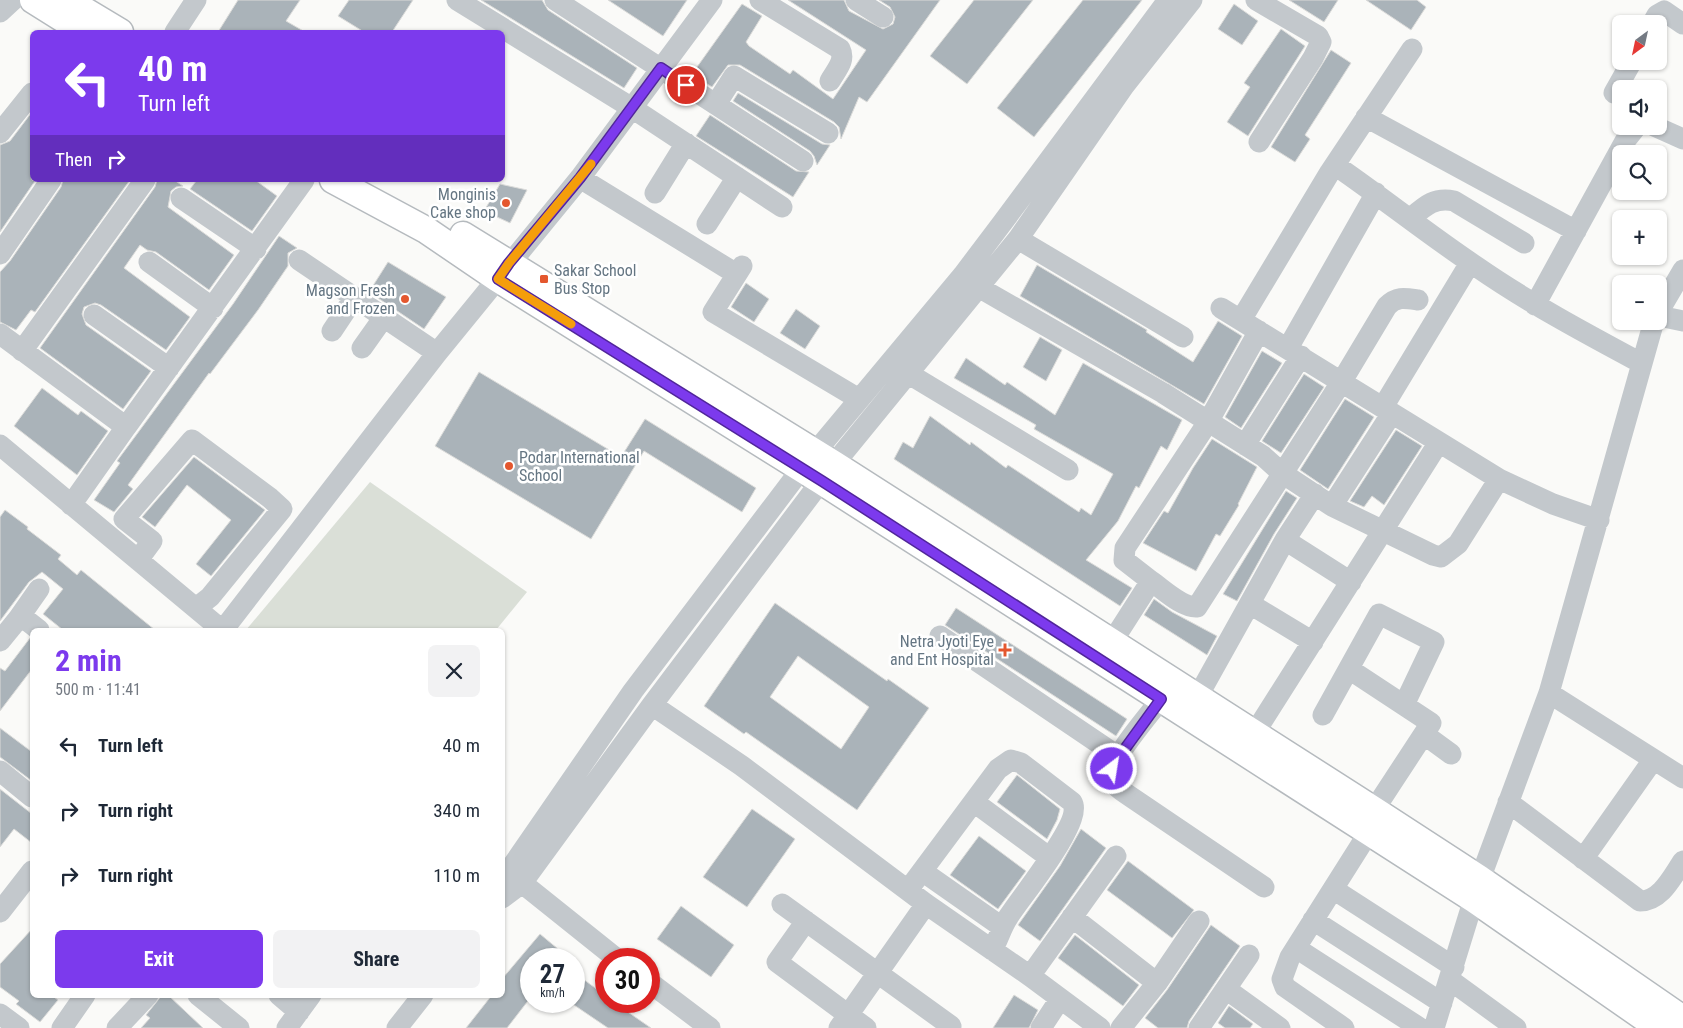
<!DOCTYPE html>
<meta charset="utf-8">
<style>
:root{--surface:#fff;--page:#f2f2f3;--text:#1f2937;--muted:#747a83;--accent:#7c3aed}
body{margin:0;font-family:"Roboto Condensed",sans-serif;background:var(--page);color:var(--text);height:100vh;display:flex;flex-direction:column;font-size:19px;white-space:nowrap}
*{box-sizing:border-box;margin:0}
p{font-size:16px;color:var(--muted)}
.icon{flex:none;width:28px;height:28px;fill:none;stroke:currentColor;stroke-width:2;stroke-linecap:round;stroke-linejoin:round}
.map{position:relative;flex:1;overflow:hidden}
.drawer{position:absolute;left:30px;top:628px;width:475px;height:370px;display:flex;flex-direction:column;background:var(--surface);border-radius:8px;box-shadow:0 1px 4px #0004}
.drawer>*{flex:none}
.banner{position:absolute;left:30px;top:30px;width:475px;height:152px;border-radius:8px;box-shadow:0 1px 4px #0004;background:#7c3aed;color:#fff;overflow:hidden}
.needle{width:32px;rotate:213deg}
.tools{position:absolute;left:1612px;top:15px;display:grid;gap:10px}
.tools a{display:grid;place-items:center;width:55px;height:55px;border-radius:8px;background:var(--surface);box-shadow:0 1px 4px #0004;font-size:25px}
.speed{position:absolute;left:520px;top:948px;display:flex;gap:10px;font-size:25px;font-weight:700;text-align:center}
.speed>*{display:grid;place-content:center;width:65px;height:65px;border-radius:50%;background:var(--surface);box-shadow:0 1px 4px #0004;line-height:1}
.speed small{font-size:12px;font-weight:400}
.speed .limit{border:8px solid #d22;background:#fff;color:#111}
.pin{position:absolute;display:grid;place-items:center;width:42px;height:42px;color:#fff;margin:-21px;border:2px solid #fff;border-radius:50%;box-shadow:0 1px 5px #0007}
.me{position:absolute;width:55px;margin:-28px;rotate:31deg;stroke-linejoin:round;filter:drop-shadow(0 0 4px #0008)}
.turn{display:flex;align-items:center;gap:18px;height:105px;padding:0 25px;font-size:22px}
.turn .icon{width:65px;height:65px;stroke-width:2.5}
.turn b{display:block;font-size:35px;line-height:42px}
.then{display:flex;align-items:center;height:48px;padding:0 25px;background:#0003;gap:10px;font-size:19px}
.round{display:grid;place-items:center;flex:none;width:52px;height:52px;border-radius:8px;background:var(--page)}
.headline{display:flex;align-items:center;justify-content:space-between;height:85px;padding:0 25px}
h1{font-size:30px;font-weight:700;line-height:38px;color:var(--accent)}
.action{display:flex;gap:10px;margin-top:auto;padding:10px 25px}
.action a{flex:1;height:58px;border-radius:8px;background:var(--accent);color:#fff;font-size:20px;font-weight:700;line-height:58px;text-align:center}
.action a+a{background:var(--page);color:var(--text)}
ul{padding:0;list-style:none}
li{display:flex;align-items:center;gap:15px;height:65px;padding:0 25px}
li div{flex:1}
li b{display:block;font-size:19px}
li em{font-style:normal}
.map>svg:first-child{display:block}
.green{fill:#dadfd7}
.building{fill:#aab3b9;stroke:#dcdcda;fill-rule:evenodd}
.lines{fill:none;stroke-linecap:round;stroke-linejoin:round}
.major-casing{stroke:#b5babe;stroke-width:29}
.minor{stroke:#c3c8cc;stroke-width:21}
.major{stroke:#fff;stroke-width:26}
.route-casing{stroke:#51269a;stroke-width:12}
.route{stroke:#7c3aed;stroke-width:9}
.slow{stroke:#f59e0b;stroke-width:9}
.poi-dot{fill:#e4572e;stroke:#fff;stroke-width:2}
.labels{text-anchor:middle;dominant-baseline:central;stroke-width:5;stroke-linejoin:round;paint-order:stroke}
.poi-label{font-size:16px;fill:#657683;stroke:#fff;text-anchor:end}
</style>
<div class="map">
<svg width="1683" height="1028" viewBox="0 0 1683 1028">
<rect width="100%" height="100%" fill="#fafaf8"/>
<path class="green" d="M370 482 527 592 496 630H246Z"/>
<path class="building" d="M238 0H300L286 21 305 32H218Z
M349 0H413L392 32H364L338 16Z
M481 0H542L548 10 637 68 624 88Z
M608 0H687L663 36Z
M788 0H844L849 11 883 29 893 24 895 17 890 7 879 0H940L867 102 859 97 841 139 839 127 834 122 740 65H728L712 87 692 74 742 4 762 16 746 42 749 46 790 74 793 70 833 99 866 50Z
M974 0H1033L967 84 930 56Z
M1083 0H1142L1034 137 997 108Z
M1289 0H1338L1324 22Z
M1366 0H1417L1426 7 1411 30Z
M1234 4 1258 21 1242 45 1218 29Z
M1281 29 1305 46 1248 136 1227 122 1250 87 1244 83Z
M1331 50 1351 63 1305 135 1310 139 1295 162 1271 147Z
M738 93 822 144 830 145 817 165 814 156 810 151 733 101Z
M32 112V180L35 181 0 232V145L10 141Z
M710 115 796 171 809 172 793 197 696 136Z
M63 180H130L35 312 31 310 16 330 0 322V272L10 261 61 187Z
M157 180H174L183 186 176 187 171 191 168 207 234 255 209 290 156 252 147 250 140 245 124 268 190 317 166 350 101 305 95 303 84 307 82 314 86 325 151 371 123 409 40 348 155 187Z
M197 180H255L277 196 252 231 190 189Z
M500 184 527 190 510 223 484 211Z
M279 236 297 248 288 253V266L258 310 210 374 209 373 128 485 133 489 114 512 94 500 120 463 117 461 233 304Z
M388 262 446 297 424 329 369 292Z
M1037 265 1147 330 1146 332 1193 362 1218 321 1242 336 1204 404 1020 296Z
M746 283 769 299 754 322 731 307Z
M796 309 820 326 805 349 780 333Z
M1040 337 1062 350 1046 381 1023 367Z
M1262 351 1282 363 1241 428 1225 417Z
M966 358 1005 385 1007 382 1055 415 1083 363 1182 420 1167 450 1161 446 1139 488 1136 486 1118 521 1086 560 1132 588 1120 606 894 459 903 442 913 448 930 416 970 445 971 442 1006 468 1008 465 1079 512 1081 508 1091 515 1113 474 1034 429 1036 425 954 378Z
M479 372 621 457 645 419 756 488 742 512 644 451 591 539 435 446Z
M1304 374 1324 387 1281 453 1262 441Z
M42 388 78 415 81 411 108 431 77 475 14 426Z
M1345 399 1374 417 1328 489 1300 470Z
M1396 430 1422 446 1384 505 1372 496 1364 507 1350 501Z
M1212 439 1257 467 1238 504 1239 505 1220 536 1216 534 1196 571 1143 543 1164 511 1168 513 1193 468Z
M194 457 265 510 211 576 196 564 231 520 187 485 155 527 142 517Z
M1286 491 1297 498 1274 534 1237 601 1223 594Z
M5 510 28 527 27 529 61 555 58 559 77 575 81 570 155 630H63L43 614 63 589 42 572 29 582 0 621V517Z
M1154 599 1172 612 1217 636 1207 655 1144 615Z
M775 603 887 681 888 679 929 708 857 810 746 732 744 734 704 706ZM798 656 869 707 841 749 770 697Z
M956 608 1127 719 1116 736 945 625Z
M30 638 32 640V669L0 711V668L5 671Z
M0 728 32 752V781L0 757Z
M1017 775 1060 809 1057 820 1047 839 997 802Z
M0 789 32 814V843L14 829 0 847Z
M752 809 795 839 747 907 703 877Z
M1081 829 1106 848 1040 941 1018 925 1060 866Z
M979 836 1026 871 998 909 950 875Z
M1128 861 1194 910 1172 938 1107 890Z
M681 906 734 945 711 977 657 939Z
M1211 925 1240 946 1189 1021 1187 1028H1158L1145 1018 1167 990Z
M32 929V995H51L58 1000 40 1022 16 1004 19 1001 0 987V964Z
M540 934 570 959H531V997L507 1028H466L492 995H502V979Z
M1075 935 1139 985 1123 1006 1058 958Z
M579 976 606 996V1001H612L651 1028H608L574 1005V983Z
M162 995H168L203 1028H141L150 1018 146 1015Z
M1014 995 1038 1010 1029 1028H993Z
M1229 1006 1253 1024 1250 1028H1225L1218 1023Z"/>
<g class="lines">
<defs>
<path id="major" d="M33 0 84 32
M67 0 120 32
M333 180 426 230 498 279 821 481 1475 900 1659 1028
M463 235 834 464 1374 810 1480 879 1683 1019"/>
</defs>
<use href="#major" class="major-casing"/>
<path class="minor" d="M457 0 632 108 782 207
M555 0 803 161
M760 0 840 49C846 61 836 70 830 81
M856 0 883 17
M1256 0 1318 36 1321 42 1313 58 1259 142
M0 12 13 0
M1652 24 1657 15 1664 11 1683 24
M175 32 196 0
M1614 93 1632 61
M716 104 734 76 828 133
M1366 117 1576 231
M1654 126 1683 139
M0 133 32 93
M1335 165C1383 198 1429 235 1477 267 1529 303 1585 333 1641 363
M580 178 730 270
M655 193 686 143
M181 198 256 249
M1410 219C1425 206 1434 197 1454 201L1524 243
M707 224 737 177
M1018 239 1183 337
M0 254 51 180
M299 260 437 353
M149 262 213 308
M742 266 713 312 859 399
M980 288 1163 393 1263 456 1282 473 1332 506 1433 555 1441 557 1458 544 1499 479
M1535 305 1625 141 1637 126
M1221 308 1499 479 1553 504 1599 520
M1659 311 1683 270
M94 315 169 368
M1659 316 1683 321
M1241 320 1330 172 1412 49
M332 331 354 298
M0 334 126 427 71 505
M362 348 384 317
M1288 348 1376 193
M22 351 145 180
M909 374 1068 470
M1383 407 1470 263
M126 427 304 180
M0 445 222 630
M1245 445 1301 356
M1332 506 1392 413
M1285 540 1351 582
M138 560 152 541 124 519 192 440 270 498 282 509 210 597 196 608
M1151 581 1124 560 1125 548 1208 422 1259 331
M1250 604 1313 642
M18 619 39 589
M223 630 437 353 580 178 712 0
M940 636 1119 757
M0 641 18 619H25L39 630
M1112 642 1151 581C1163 589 1182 608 1197 607L1342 381 1387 306C1397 296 1405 298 1418 300
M1349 669 1431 723 1374 810
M1549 693 1683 778
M1197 698 1285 540 1315 494
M1161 699C1150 714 1108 761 1111 778 1113 785 1122 791 1128 795L1264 887
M652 705 742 766 926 904 1030 976 1100 1028
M1323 715 1379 614 1434 642 1404 705
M1254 734 1439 442
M1425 735 1451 754
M0 771 32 797
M974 802 1050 858
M1508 802 1640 901C1661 901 1672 877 1683 861
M1583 859 1653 760
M922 871 1002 927
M512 875 617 959
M502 886 508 872 633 691 802 468 963 275 1003 222 1168 0
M1333 889 1454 967
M908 890 998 769 1011 760 1021 763 1072 802C1084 821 1021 897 1009 916 1001 927 999 939 992 950
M502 898 522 883 652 705 834 464 1018 239 1124 86 1192 0
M782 904 951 1026
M0 912 32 871
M1072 917 1157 983
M1313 920 1442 1003
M806 921 777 962 866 1028
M1296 948 1420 1028
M1030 976 1116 856
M1450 980 1516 1028
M649 982 710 1028
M1226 989 1280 1028
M198 995 239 1028
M279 995 299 1012
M0 1014 19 1028
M62 1028 85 995
M117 1028 148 995
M287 1028 311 995
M397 1028 423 995
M839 1028 926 904
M1041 1028 1060 999
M1121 1028 1157 983 1199 921
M1199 1028 1249 955
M1344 1028 1285 987 1282 979 1290 957 1369 832
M1434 1028 1480 879 1549 693 1654 321"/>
<use href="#major" class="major"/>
</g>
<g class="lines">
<defs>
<path id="route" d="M686 85 661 68 580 178 509 263 498 279 822 481 1161 699 1119 757 1112 769"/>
</defs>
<use href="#route" class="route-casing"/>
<use href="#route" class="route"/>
<path class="slow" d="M571 324 498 279 509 263 591 164"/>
</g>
<g class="poi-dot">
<circle cx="506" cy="203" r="5"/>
<rect x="539" y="274" width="10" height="10" rx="2.5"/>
<circle cx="405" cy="299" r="5"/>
<circle cx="509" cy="466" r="5"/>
<path d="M1002.5 642.5h5v5h5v5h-5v5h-5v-5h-5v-5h5z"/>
</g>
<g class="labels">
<g class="poi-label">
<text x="496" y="194">Monginis<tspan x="496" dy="18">Cake shop</tspan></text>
<text x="554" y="270" text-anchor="start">Sakar School<tspan x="554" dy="18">Bus Stop</tspan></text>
<text x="395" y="290">Magson Fresh<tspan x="395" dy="18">and Frozen</tspan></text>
<text x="519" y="457" text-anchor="start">Podar International<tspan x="519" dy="18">School</tspan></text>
<text x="994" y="641">Netra Jyoti Eye<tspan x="994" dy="18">and Ent Hospital</tspan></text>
</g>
</g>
</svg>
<div class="tools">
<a><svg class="needle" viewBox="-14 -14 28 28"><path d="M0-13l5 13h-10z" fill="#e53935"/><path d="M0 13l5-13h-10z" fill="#747a83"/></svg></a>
<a><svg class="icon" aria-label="sound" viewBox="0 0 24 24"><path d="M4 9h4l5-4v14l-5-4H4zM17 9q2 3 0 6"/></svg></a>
<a><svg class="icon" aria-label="search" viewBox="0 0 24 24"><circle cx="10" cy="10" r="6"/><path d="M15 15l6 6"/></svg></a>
<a>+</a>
<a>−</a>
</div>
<div class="speed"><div>27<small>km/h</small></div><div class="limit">30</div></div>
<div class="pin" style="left:686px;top:85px;background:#d93025"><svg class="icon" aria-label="arrive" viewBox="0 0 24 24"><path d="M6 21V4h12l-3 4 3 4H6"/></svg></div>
<svg class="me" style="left:1112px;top:769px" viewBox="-20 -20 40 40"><circle r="17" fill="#7c3aed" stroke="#fff" stroke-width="3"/><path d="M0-11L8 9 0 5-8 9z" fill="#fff"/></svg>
<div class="banner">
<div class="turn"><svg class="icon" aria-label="left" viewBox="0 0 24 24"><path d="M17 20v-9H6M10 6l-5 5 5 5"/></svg><div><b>40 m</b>Turn left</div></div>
<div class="then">Then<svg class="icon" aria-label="right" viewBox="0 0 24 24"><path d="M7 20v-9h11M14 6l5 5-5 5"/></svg></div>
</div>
<section class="drawer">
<div class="headline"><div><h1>2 min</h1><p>500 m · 11:41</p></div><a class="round"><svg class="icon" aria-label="close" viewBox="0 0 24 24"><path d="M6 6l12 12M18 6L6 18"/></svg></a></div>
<ul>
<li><svg class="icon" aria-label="left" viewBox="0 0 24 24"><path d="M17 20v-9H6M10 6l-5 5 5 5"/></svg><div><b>Turn left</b></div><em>40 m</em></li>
<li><svg class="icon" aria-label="right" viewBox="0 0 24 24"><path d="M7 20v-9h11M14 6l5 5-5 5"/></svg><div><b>Turn right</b></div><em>340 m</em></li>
<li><svg class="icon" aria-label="right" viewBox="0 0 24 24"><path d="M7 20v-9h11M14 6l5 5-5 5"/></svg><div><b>Turn right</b></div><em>110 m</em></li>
</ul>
<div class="action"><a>Exit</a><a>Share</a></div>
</section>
</div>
